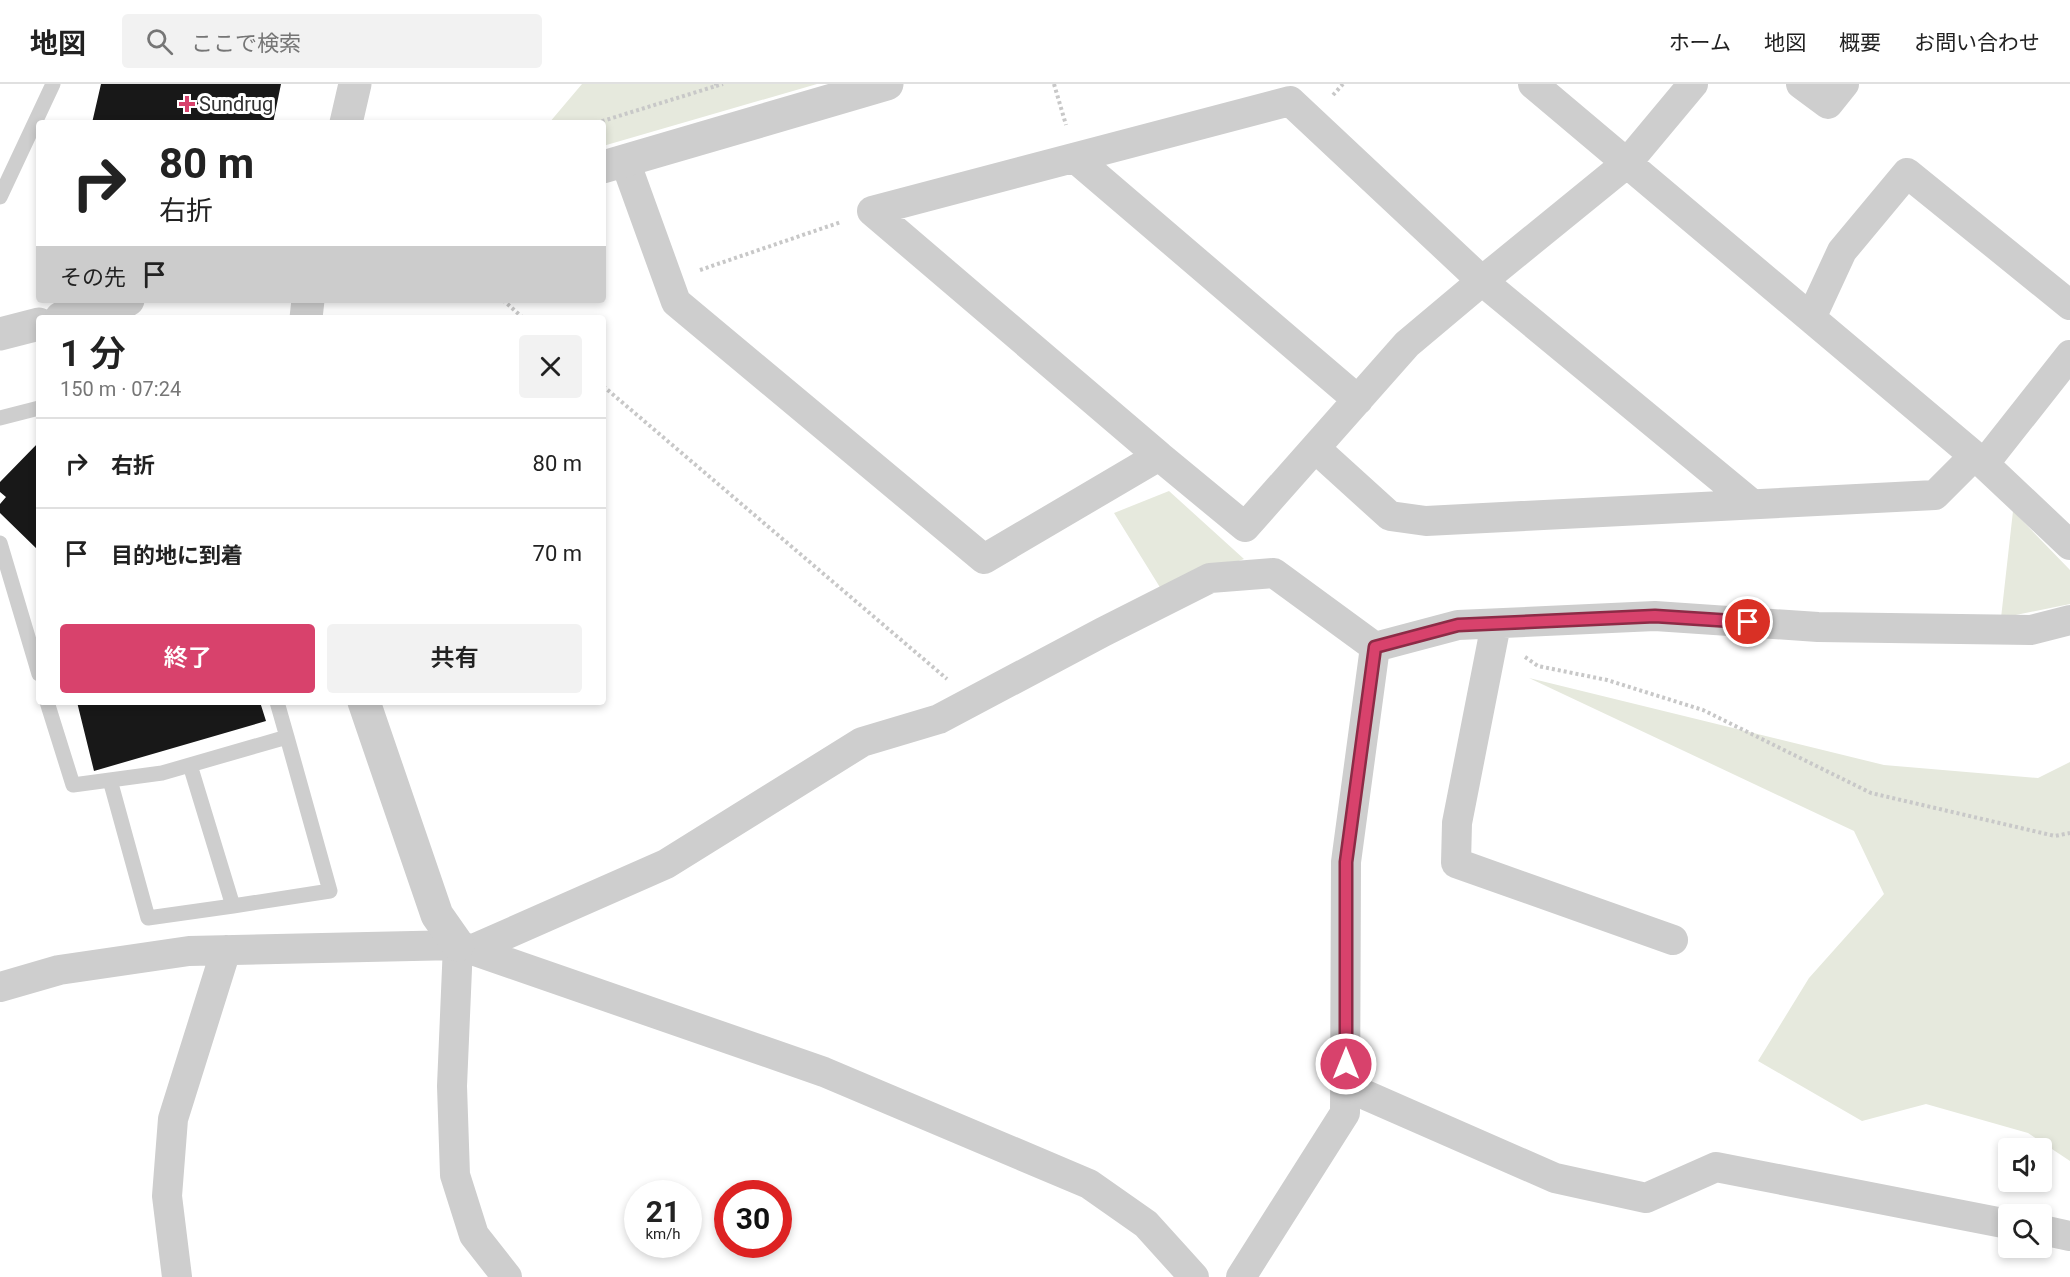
<!DOCTYPE html>
<html lang="ja">
<meta charset="utf-8">
<style>
:root{--surface:#fff;--page:#f2f2f2;--text:#222;--muted:#767676;--line:#e0e0e0;--accent:#d8426c}
body{margin:0;font-family:Roboto,"Noto Sans JP",sans-serif;background:var(--page);color:var(--text);height:100vh;display:flex;flex-direction:column;font-size:22px;white-space:nowrap}
*{box-sizing:border-box;margin:0}
p{font-size:20px;color:var(--muted)}
.icon{flex:none;width:33px;height:33px;fill:none;stroke:currentColor;stroke-width:2;stroke-linecap:round;stroke-linejoin:round}
.map{position:relative;flex:1;overflow:hidden}
.panel{position:absolute;left:36px;top:231px;width:570px;height:390px;display:flex;flex-direction:column;background:var(--surface);border-radius:6px;box-shadow:0 3px 9px #0003}
.panel>*{flex:none}
.banner{position:absolute;left:36px;top:36px;width:570px;height:183px;border-radius:6px;box-shadow:0 3px 9px #0003;background:#fff;color:var(--text);overflow:hidden}
.buttons{position:absolute;left:1998px;top:1054px;display:grid;gap:12px}
.buttons a{display:grid;place-items:center;width:54px;height:54px;border-radius:6px;background:var(--surface);box-shadow:0 3px 9px #0003;font-size:30px}
.speed{position:absolute;left:624px;top:1096px;display:flex;gap:12px;font-size:30px;font-weight:700;text-align:center}
.speed>*{display:grid;place-content:center;width:78px;height:78px;border-radius:50%;background:var(--surface);box-shadow:0 3px 9px #0003;line-height:1}
.speed small{font-size:15px;font-weight:400}
.speed .limit{border:9px solid #d22;background:#fff;color:#111}
.pin{position:absolute;display:grid;place-items:center;width:51px;height:51px;color:#fff;margin:-26px;border:3px solid #fff;border-radius:50%;box-shadow:0 2px 6px #0007}
.me{position:absolute;width:66px;margin:-33px;rotate:0deg;stroke-linejoin:round;filter:drop-shadow(0 0 4px #0008)}
.turn{display:flex;align-items:center;gap:21px;height:126px;padding:0 24px;font-size:27px}
.turn .icon{width:78px;height:78px;stroke-width:2.5}
.turn b{display:block;font-size:42px;line-height:51px}
.then{display:flex;align-items:center;height:57px;padding:0 24px;background:#0003;gap:12px;font-size:22px}
.round{display:grid;place-items:center;flex:none;width:63px;height:63px;border-radius:6px;background:var(--page)}
.head{display:flex;align-items:center;justify-content:space-between;height:102px;padding:0 24px}
h1{font-size:36px;font-weight:600;line-height:45px}
.primary-button{display:flex;gap:12px;margin-top:auto;padding:12px 24px}
.primary-button a{flex:1;height:69px;border-radius:6px;background:var(--accent);color:#fff;font-size:24px;font-weight:600;line-height:69px;text-align:center}
.primary-button a+a{background:var(--page);color:var(--text)}
ul{padding:0;list-style:none}
li{display:flex;align-items:center;gap:18px;height:90px;padding:0 24px;border-top:2px solid var(--line)}
li div{flex:1}
li b{display:block;font-size:22px}
li em{font-style:normal}
header{display:flex;align-items:center;gap:36px;box-sizing:border-box;height:84px;padding:0 30px;background:var(--surface);border-bottom:2px solid var(--line)}
header strong{font-size:28px}
nav{display:flex;gap:33px;margin-inline-start:auto;font-size:21px}
.search{width:420px;height:54px;background:var(--page);display:flex;align-items:center;gap:15px;box-sizing:border-box;padding:0 21px;border-radius:6px;color:var(--muted);font-size:22px}
.map>svg:first-child{display:block}
.green{fill:#e6e9dd}
.building{fill:#181818}
.lines{fill:none;stroke-linecap:round;stroke-linejoin:round}
.path{stroke:#c8c8c8;stroke-width:4;stroke-dasharray:3 3;stroke-linecap:butt}
.service{stroke:#cecece;stroke-width:15}
.minor{stroke:#cecece;stroke-width:30}
.tertiary{stroke:#cecece;stroke-width:33}
.route-casing{stroke:#8c2b46;stroke-width:15}
.route{stroke:#d8426c;stroke-width:10}
.poi-dot{fill:#d8426c;stroke:#fff;stroke-width:2}
.labels{text-anchor:middle;dominant-baseline:central;stroke-width:6;stroke-linejoin:round;paint-order:stroke}
.poi-label{font-size:20px;fill:#313131;stroke:#fff;text-anchor:start}
</style>
<header>
<strong>地図</strong>
<div class="search"><svg class="icon" aria-label="search" viewBox="0 0 24 24"><circle cx="10" cy="10" r="6"/><path d="M15 15l6 6"/></svg>ここで検索</div>
<nav><a>ホーム</a><a>地図</a><a>概要</a><a>お問い合わせ</a></nav>
</header>
<div class="map">
<svg width="2070" height="1193" viewBox="0 0 2070 1193">
<rect width="100%" height="100%" fill="#fff"/>
<path class="green" d="M582 0H817L603 62V39H549Z
M1169 407 1244 475 1161 505 1114 429Z
M2013 427 2070 486V520L2001 534Z
M1529 594 1884 681 2038 694 2070 678V1077L2028 1049 1926 1020 1862 1037 1758 977 1809 894 1884 810 1854 747Z"/>
<path class="building" d="M101 0H281L273 39H92Z
M39 358V467L0 429V420L6 413 0 408V398Z
M77 618H260L266 637 94 687Z"/>
<g class="lines">
<path class="path" d="M1054 0 1066 41
M716 2 723 0
M1333 11 1343 0
M596 39 716 2V0
M700 186 841 138
M503 216 523 234
M603 302 947 595
M1525 573 1538 582 1607 596 1703 626 1871 709 2055 752 2070 749"/>
<path class="service" d="M0 113 53 0
M0 334 39 324
M0 459 39 590
M47 618 73 701 162 689 287 653 277 618
M190 681 233 822 330 807 287 653
M110 696 148 834 233 822"/>
<path class="minor" d="M1533 0 1984 380 2070 461
M1693 0 1627 79 1482 197 1752 420
M1801 0 1828 20 1844 0
M1075 74 1358 316
M625 77 676 218 984 475 1159 372 872 127 1290 17 1482 197 1407 260 1245 443 1159 372
M1811 234 1842 167 1907 89 2070 221
M1315 364 1390 432 1426 437 1935 411 1974 372
M1984 380 2070 271
M1496 540 1457 739 1456 779 1673 856
M458 861 452 1002 455 1091 474 1151 507 1193
M471 866 666 780 862 658 939 635 1103 548 1210 494 1274 489 1375 563 1458 541 1655 532 1818 543 2031 546 2070 536
M0 903 59 886 189 867 458 861 824 988 1089 1100 1146 1140 1194 1193
M1345 1002 1555 1094 1646 1114 1716 1083 2008 1140
M2042 1146 2070 1152
M177 1193 167 1112 173 1035 226 866
M1241 1193 1345 1029 1346 778 1375 563"/>
<path class="tertiary" d="M346 39 355 0
M603 83 887 0
M61 234 128 216
M306 234 308 216
M0 250 39 240
M364 618 437 831 458 861"/>
</g>
<g class="lines">
<defs>
<path id="route" d="M1346 980V778L1375 563 1458 541 1655 532 1748 538"/>
</defs>
<use href="#route" class="route-casing"/>
<use href="#route" class="route"/>
</g>
<path class="poi-dot" d="M184 11h6v6h6v6h-6v6h-6v-6h-6v-6h6z"/>
<g class="labels">
<g class="poi-label">
<text x="199" y="20">Sundrug</text>
</g>
</g>
</svg>
<div class="buttons">
<a><svg class="icon" aria-label="sound" viewBox="0 0 24 24"><path d="M4 9h4l5-4v14l-5-4H4zM17 9q2 3 0 6"/></svg></a>
<a><svg class="icon" aria-label="search" viewBox="0 0 24 24"><circle cx="10" cy="10" r="6"/><path d="M15 15l6 6"/></svg></a>
</div>
<div class="speed"><div>21<small>km/h</small></div><div class="limit">30</div></div>
<div class="pin" style="left:1748px;top:538px;background:#d93025"><svg class="icon" aria-label="arrive" viewBox="0 0 24 24"><path d="M6 21V4h12l-3 4 3 4H6"/></svg></div>
<svg class="me" style="left:1346px;top:980px" viewBox="-20 -20 40 40"><circle r="17" fill="#d8426c" stroke="#fff" stroke-width="3"/><path d="M0-11L8 9 0 5-8 9z" fill="#fff"/></svg>
<div class="banner">
<div class="turn"><svg class="icon" aria-label="right" viewBox="0 0 24 24"><path d="M7 20v-9h11M14 6l5 5-5 5"/></svg><div><b>80 m</b>右折</div></div>
<div class="then">その先<svg class="icon" aria-label="arrive" viewBox="0 0 24 24"><path d="M6 21V4h12l-3 4 3 4H6"/></svg></div>
</div>
<section class="panel">
<div class="head"><div><h1>1 分</h1><p>150 m · 07:24</p></div><a class="round"><svg class="icon" aria-label="close" viewBox="0 0 24 24"><path d="M6 6l12 12M18 6L6 18"/></svg></a></div>
<ul>
<li><svg class="icon" aria-label="right" viewBox="0 0 24 24"><path d="M7 20v-9h11M14 6l5 5-5 5"/></svg><div><b>右折</b></div><em>80 m</em></li>
<li><svg class="icon" aria-label="arrive" viewBox="0 0 24 24"><path d="M6 21V4h12l-3 4 3 4H6"/></svg><div><b>目的地に到着</b></div><em>70 m</em></li>
</ul>
<div class="primary-button"><a>終了</a><a>共有</a></div>
</section>
</div>
